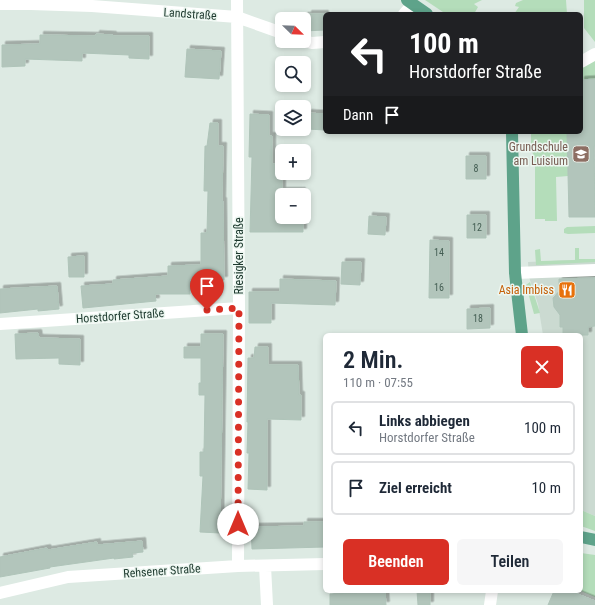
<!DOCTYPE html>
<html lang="de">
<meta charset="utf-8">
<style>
:root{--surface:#fff;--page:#f6f6f7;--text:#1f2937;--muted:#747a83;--line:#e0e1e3;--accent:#d93025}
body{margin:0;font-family:"Roboto Condensed",sans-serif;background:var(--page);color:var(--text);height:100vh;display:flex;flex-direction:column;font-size:15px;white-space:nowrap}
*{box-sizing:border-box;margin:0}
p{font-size:13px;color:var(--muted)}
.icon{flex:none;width:22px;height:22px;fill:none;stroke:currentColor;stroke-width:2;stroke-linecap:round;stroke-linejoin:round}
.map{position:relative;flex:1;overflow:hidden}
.side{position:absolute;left:323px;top:333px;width:260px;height:260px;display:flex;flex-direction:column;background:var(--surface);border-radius:6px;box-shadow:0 2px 6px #0003}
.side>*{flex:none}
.banner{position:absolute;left:323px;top:12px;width:260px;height:122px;border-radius:6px;box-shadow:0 2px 6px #0003;background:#202124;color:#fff;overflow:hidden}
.needle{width:26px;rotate:113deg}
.tools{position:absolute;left:275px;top:12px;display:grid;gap:8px}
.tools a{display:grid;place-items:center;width:36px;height:36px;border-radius:6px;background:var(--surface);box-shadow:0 2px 6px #0003;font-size:20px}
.pin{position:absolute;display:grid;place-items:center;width:34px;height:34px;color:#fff;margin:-41px -17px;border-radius:50% 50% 50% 0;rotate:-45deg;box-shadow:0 0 4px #0007}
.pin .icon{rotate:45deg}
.me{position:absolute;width:44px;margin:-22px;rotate:0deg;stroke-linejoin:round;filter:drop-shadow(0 0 3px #0008)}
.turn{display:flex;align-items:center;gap:14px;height:84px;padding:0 20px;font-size:18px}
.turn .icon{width:52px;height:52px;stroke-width:2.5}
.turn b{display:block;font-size:28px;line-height:34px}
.then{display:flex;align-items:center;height:38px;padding:0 20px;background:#0003;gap:8px;font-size:15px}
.round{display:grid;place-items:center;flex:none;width:42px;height:42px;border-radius:6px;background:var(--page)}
.overview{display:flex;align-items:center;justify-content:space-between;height:68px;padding:0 20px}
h1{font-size:24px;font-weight:600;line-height:30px}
.primary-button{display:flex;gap:8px;margin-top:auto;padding:8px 20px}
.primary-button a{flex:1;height:46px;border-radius:6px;background:var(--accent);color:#fff;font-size:16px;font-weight:600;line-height:46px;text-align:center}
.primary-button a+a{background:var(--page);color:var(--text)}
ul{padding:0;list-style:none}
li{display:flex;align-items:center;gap:12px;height:54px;margin:0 8px 6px;padding:0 12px;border:2px solid var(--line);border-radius:6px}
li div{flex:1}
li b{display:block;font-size:15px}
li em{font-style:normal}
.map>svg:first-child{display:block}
.built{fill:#cbdad1}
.green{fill:#b4ddba}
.building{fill:#b2c5bb;stroke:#afc4b9;filter:url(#shadow)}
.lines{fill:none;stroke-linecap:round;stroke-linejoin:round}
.minor{stroke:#fff;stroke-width:12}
.major{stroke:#5ea38a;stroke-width:12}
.route{stroke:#d93025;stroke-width:7;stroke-dasharray:0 12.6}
.labels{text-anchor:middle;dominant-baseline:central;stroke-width:3;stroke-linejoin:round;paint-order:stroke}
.number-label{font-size:10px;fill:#435d52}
.street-label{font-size:12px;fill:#1e3a2f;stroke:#edf7f1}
.education-label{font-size:12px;fill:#785e54;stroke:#edf7f1;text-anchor:end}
.food-label{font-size:12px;fill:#c56008;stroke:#edf7f1;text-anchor:end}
</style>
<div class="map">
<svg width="595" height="605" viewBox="0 0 595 605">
<defs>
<filter id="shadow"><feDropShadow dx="3.5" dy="-3.5" stdDeviation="0" flood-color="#0004"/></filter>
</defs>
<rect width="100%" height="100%" fill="#ddeae3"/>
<path class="built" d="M595 259V516L581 510V335H543L538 304 529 277 528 262Z"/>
<path class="green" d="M425 0H482L474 4 478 7 474 14H446Z
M523 0H566L567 14H514L519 7 515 6 516 3Z
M584 0H595V42L584 28Z
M595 59V80H581V66Z
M531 132H567L568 176 556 177 557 221H545V219H535V165L531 145Z
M595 226V233L568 234 564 233V229L567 227Z
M575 248H579V259H595V262L536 265 535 250 540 249 541 261 575 260Z
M530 282 540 313 534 314 526 285Z
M581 510 595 516V531L581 526Z
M581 553 595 555V597L581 591Z"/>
<path class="building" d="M308 14H325V30L304 31V16H308Z
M96 34 113 35V36H149V59L129 58V55L82 53V61L25 59V66L2 67V45L40 44V35L96 36Z
M187 49 221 51 219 79 185 77Z
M595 79V146H594L595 217H569L567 132H581V80Z
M308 113 325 114V130L307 129Z
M250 114 269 115V136H272V164H282V191H302V195H282V217H303V232H250L252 157H249Z
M210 123H218V146H223L222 201H223L224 280H189L190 294H155L156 301 83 308 81 286 113 284V280L168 276V266L201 265V233H207L208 191H204L205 146H207Z
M466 156H486V179H466Z
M467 215H486V238H467Z
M369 216 386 217 385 235 368 234Z
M430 240 449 241V298H429Z
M84 256V277H69L68 257Z
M342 262H361L360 285 341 284Z
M595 278V326L588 327V335H563V327H560V315L554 307 553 298 559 292V279Z
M280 279 336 281 335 305 271 303V323H249V292H280Z
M57 286 59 309 38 311V309L0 313V289Z
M490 308V328L467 329V309Z
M38 333 39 338 80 339V365L59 364V358L16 359 15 334Z
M201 334H223L220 533 200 532 203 476H200V452H204L205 395H199V383H201V358H184V347H201Z
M255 347H268V365H298L299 395H301V420L267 419V490L248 489 249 453H247L248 422H247L248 358H254Z
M304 522H325V547L252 549 251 527 304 526Z
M142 541 143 552 132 553 133 557 114 559V558L50 567V568L0 577V557L47 548 48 550 97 542V545Z
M356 591H385L386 605H330V594L357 593Z
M417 591H430V605H418Z
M554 591H570L595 601V605H548Z"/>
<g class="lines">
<path class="minor" d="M237 0 239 308 238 566
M0 4H31L92 6 237 17 282 33
M404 14 413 4
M304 41 312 43 325 42
M581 62 595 54
M515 273 595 270
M0 324 239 308
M265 566 267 605
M0 593 68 577 238 566 325 564
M490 605 492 591"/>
<path class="major" d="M407 0 427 14
M512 132 515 273 522 335
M581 537 595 540"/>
</g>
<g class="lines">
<path class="route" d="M207 310 239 308 238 524"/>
</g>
<defs>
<symbol id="school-square" viewBox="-11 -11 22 22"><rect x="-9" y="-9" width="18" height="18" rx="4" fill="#8d6e63" stroke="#edf7f1"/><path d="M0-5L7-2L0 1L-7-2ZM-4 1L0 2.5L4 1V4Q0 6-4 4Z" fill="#fff"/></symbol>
<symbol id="restaurant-square" viewBox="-11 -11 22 22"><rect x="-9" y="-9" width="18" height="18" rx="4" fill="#e8710a" stroke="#edf7f1"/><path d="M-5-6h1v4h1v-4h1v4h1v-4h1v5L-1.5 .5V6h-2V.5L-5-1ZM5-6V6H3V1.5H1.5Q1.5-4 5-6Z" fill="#fff"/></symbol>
</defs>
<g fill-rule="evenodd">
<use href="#school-square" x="571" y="144" width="20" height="20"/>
<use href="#restaurant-square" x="557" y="280" width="20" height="20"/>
</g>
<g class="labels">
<g class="number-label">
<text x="476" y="168">8</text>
<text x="477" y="227">12</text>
<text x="439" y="252">14</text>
<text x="439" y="287">16</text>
<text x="478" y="318">18</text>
</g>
<g class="street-label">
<text transform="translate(190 14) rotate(4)">Landstraße</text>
<text transform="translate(239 256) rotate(-90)">Riesigker Straße</text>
<text transform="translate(120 316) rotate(-4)">Horstdorfer Straße</text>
<text transform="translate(162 571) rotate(-4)">Rehsener Straße</text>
</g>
<g class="education-label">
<text x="568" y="147">Grundschule<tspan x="568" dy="14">am Luisium</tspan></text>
</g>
<g class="food-label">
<text x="554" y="290">Asia Imbiss</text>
</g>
</g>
</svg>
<div class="tools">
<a><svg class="needle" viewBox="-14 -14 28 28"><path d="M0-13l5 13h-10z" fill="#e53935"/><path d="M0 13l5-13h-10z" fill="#747a83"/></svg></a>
<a><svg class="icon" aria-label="search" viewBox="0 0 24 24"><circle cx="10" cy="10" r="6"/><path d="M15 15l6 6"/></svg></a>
<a><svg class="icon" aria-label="layers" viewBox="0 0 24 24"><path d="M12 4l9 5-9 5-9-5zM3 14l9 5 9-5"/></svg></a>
<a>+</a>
<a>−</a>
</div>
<div class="pin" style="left:207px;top:310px;background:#d93025"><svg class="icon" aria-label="arrive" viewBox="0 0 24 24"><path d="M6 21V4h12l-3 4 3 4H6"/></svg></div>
<svg class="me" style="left:238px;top:524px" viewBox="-20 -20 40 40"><circle r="19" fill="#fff"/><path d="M0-13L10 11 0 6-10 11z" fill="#d93025"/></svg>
<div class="banner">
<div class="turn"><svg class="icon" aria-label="left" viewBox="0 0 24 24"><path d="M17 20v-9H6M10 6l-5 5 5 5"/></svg><div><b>100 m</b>Horstdorfer Straße</div></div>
<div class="then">Dann<svg class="icon" aria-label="arrive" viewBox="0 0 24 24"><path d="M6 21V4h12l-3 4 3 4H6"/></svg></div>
</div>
<section class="side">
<div class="overview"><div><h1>2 Min.</h1><p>110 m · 07:55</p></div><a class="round" style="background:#d93025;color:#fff"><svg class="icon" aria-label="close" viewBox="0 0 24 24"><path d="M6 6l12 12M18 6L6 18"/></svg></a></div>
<ul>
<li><svg class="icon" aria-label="left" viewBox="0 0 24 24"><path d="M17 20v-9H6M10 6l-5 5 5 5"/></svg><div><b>Links abbiegen</b><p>Horstdorfer Straße</p></div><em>100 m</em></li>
<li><svg class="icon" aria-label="arrive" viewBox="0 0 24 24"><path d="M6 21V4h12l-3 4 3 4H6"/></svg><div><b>Ziel erreicht</b></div><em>10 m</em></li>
</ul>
<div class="primary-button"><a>Beenden</a><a>Teilen</a></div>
</section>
</div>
